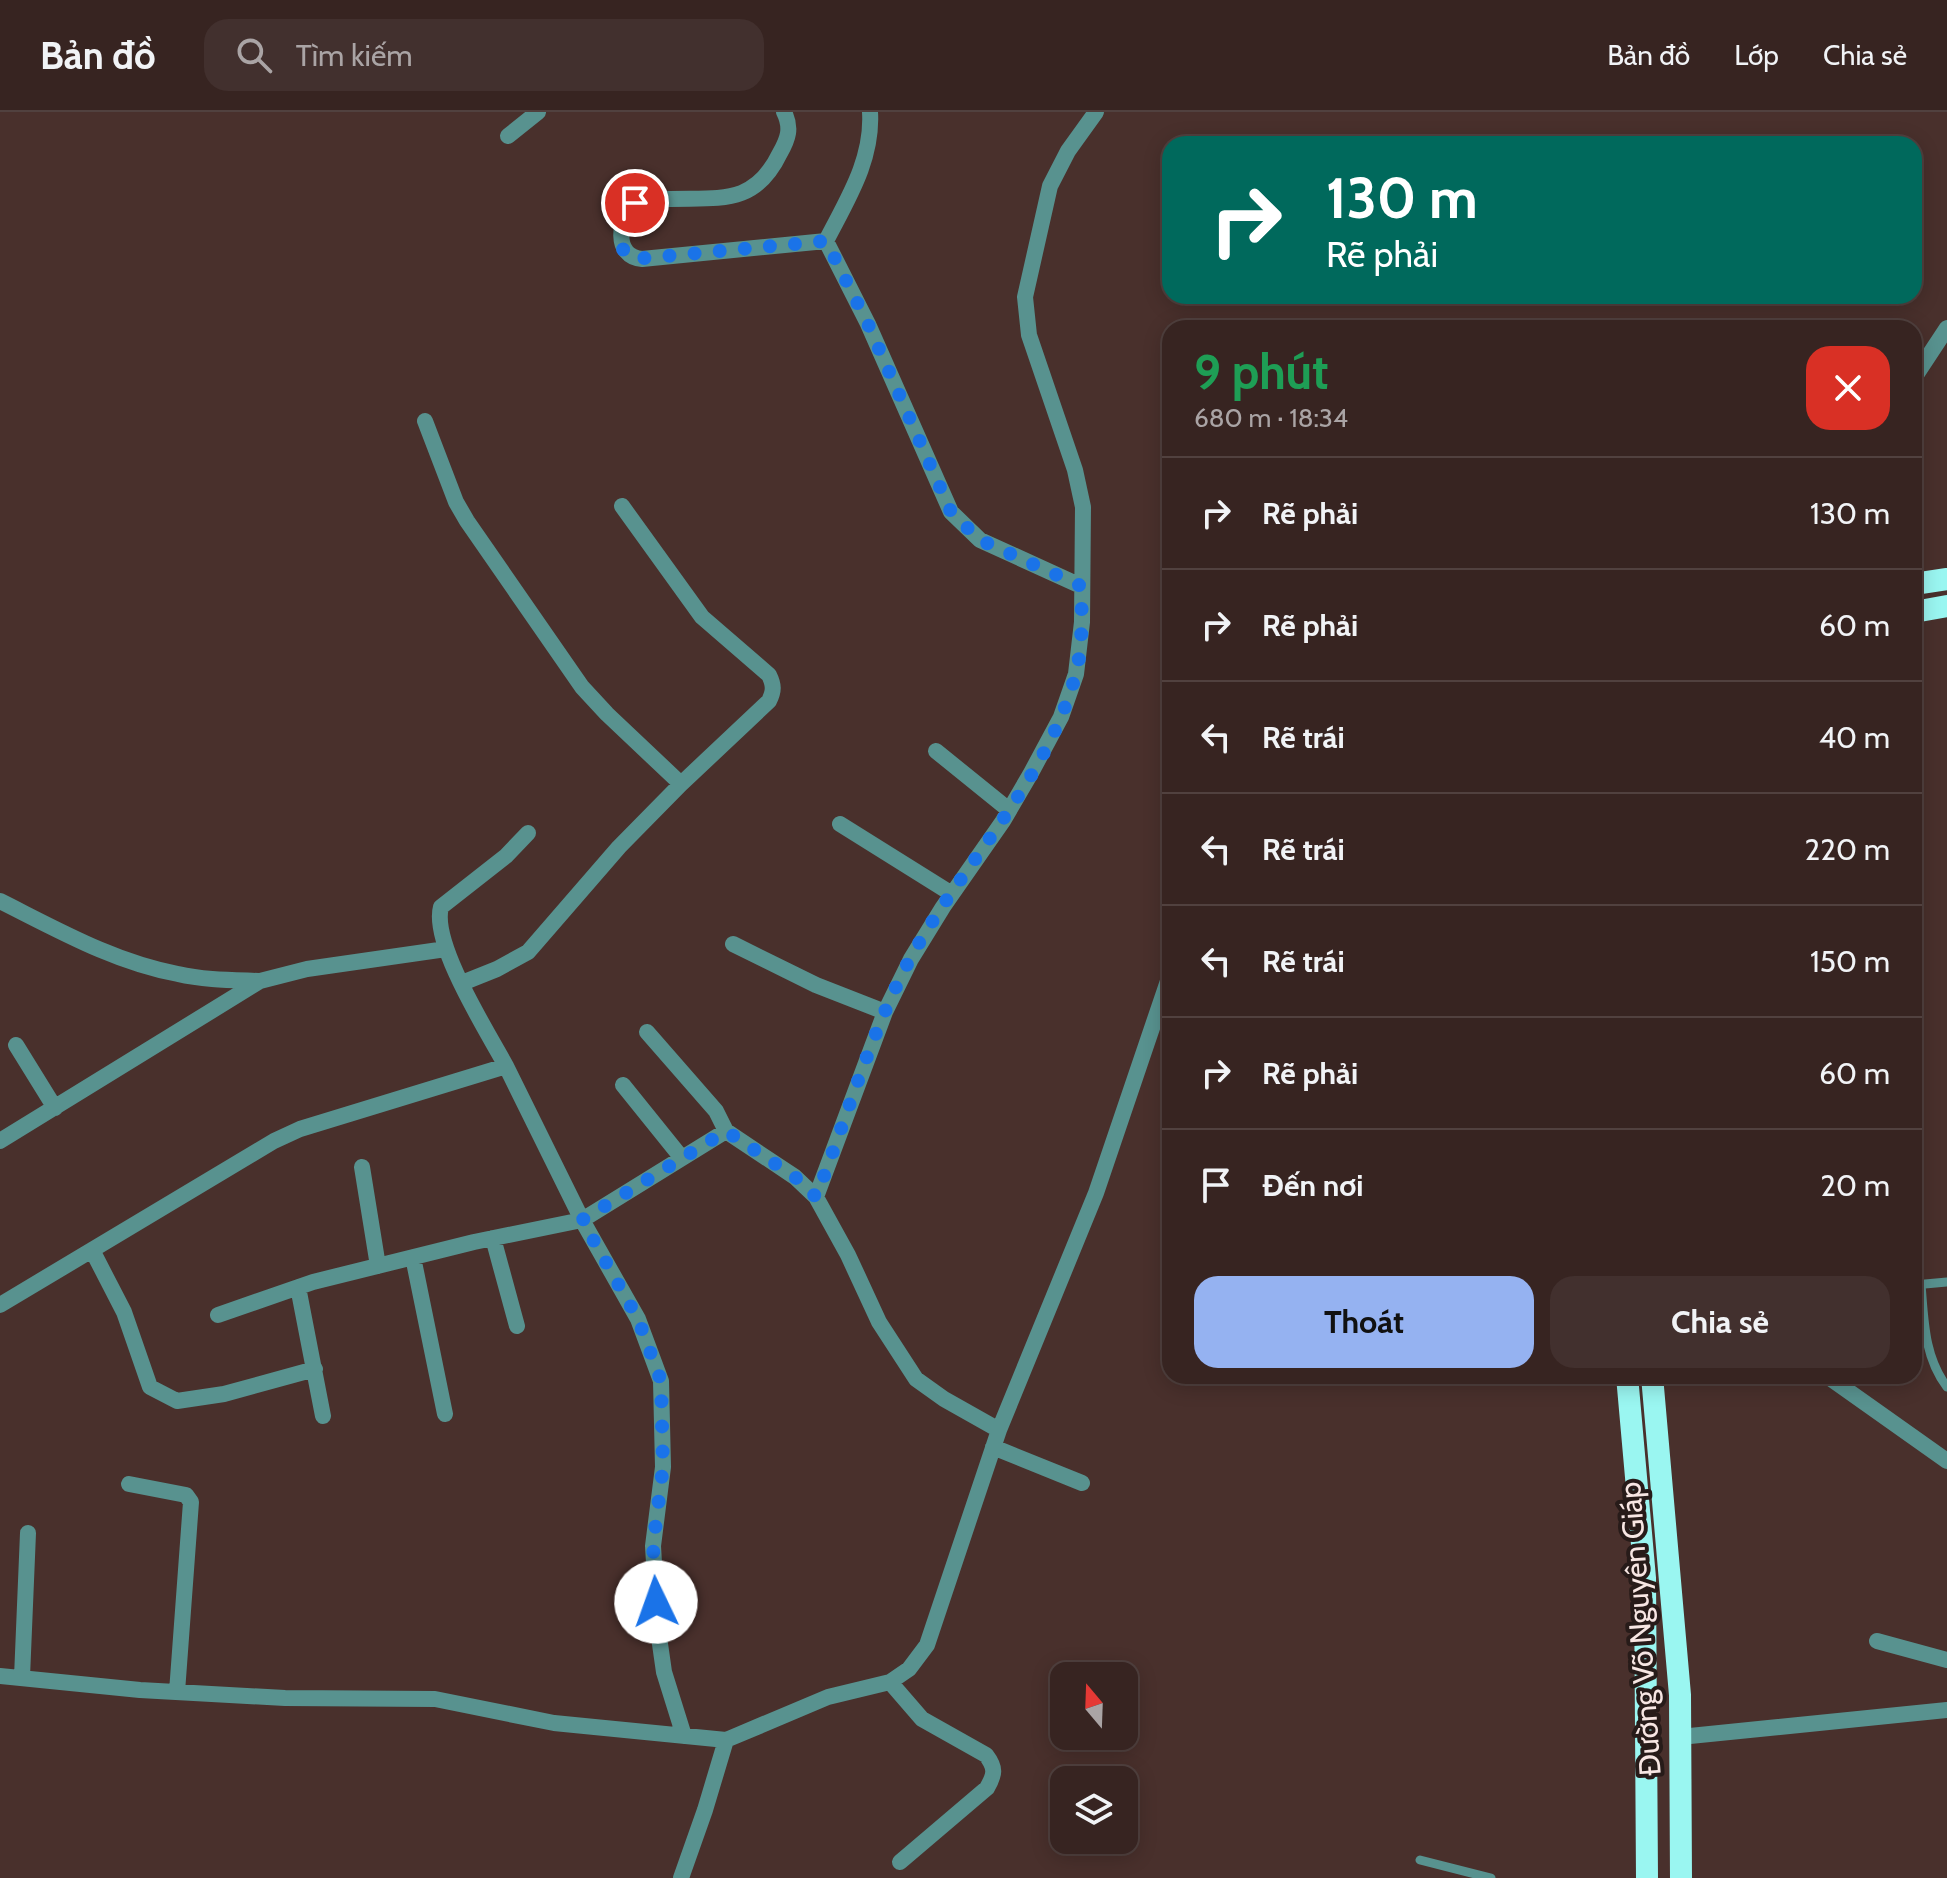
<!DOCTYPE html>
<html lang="vi">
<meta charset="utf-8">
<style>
:root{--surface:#372421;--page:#42302e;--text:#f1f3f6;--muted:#aaa4a5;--line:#51413f;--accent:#95b2f1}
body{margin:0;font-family:Cabin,sans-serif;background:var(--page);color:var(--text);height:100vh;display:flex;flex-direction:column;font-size:30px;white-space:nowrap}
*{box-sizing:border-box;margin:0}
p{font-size:26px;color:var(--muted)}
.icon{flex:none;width:44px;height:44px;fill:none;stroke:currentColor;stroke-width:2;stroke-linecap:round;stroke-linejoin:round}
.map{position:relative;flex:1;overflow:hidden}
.side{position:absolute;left:1162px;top:208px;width:760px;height:1064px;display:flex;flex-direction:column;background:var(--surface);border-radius:24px;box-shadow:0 4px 20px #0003,0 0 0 2px var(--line)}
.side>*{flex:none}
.hud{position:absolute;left:1162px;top:24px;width:760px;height:168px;border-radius:24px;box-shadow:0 4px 20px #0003,0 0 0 2px var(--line);background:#00695c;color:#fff;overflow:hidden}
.needle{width:52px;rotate:341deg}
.fabs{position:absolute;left:1050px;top:1550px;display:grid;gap:16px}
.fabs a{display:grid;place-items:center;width:88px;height:88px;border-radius:16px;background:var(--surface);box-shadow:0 4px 20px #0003,0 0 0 2px var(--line);font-size:40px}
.pin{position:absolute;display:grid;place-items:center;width:68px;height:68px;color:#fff;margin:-34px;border:4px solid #fff;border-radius:50%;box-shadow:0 2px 8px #0007}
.me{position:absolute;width:88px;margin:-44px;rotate:357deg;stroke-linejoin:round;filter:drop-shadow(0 0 6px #0008)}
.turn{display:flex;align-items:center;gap:28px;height:168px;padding:0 32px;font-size:36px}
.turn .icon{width:104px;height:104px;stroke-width:2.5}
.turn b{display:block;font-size:56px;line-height:68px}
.round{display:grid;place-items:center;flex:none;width:84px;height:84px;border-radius:24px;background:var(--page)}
.overview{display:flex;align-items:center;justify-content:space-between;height:136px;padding:0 32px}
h1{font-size:48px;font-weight:700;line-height:60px;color:#1e9e55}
.action{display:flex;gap:16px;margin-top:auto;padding:16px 32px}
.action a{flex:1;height:92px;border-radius:24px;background:var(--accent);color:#111;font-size:32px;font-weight:700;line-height:92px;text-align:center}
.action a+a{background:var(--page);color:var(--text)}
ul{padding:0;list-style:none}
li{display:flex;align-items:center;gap:24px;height:112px;padding:0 32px;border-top:2px solid var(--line)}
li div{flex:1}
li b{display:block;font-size:30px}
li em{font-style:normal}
header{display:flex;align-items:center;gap:48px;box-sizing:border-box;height:112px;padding:0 40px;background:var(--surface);border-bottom:2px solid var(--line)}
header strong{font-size:38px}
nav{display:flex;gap:44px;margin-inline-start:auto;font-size:28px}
.search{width:560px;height:72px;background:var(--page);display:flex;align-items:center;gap:20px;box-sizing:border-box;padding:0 28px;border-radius:24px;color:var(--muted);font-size:30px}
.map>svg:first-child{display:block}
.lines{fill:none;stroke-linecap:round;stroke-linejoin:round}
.service{stroke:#58928f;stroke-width:9}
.minor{stroke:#58928f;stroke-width:16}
.tertiary{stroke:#58928f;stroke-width:16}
.trunk{stroke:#9af6f1;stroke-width:22}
.route{stroke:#1a73e8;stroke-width:14;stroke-dasharray:0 25.2}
.labels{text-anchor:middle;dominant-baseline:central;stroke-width:8;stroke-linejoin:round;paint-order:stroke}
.street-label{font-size:30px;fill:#f7e6e3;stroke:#271b19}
</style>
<header>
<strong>Bản đồ</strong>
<div class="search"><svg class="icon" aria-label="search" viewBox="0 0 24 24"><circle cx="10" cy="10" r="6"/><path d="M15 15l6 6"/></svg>Tìm kiếm</div>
<nav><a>Bản đồ</a><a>Lớp</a><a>Chia sẻ</a></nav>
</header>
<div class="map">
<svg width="1947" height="1766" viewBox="0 0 1947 1766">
<rect width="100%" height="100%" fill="#49302c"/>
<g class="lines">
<path class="service" d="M1921 1172C1924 1208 1924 1245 1947 1275
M1914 1173 1947 1170
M1420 1748 1491 1766"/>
<path class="minor" d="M784 0C792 16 788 27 780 41 754 95 719 85 666 87 656 88 645 87 635 91 618 105 613 145 642 147L826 129
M508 24 538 0
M826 129 868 212 951 400 980 428 1081 474
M826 129C847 88 873 48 870 0
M1914 266 1947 216
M425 309 456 390 467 409 582 575 607 602 681 672
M936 639 1009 698
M840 712 952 782
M0 789C58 818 114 850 178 862 204 868 232 868 259 869
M733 832 816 873 885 900
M462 871 497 857 528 840 619 735 681 672 769 589C774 579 774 573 769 563L702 505 622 394
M16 933 55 996
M506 954 582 1108 726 1019 716 999 647 920
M623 973 681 1045
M726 1019 795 1065 816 1085 848 1143 879 1210 916 1267 944 1287 999 1318
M0 1029 260 869 307 857 446 837
M362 1055 378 1154
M816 1085 885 900 911 847 943 795 1003 709 1031 661 1061 605 1076 562 1082 510 1083 395 1075 358 1029 223 1025 185 1050 74 1068 39 1096 0
M493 1126 517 1214
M92 1138 124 1200 150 1275 177 1289 224 1282 315 1257
M413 1145 445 1302
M298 1175 323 1304
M0 1193 274 1029 300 1017 506 954C487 919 431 831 441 795L506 744 528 721
M218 1203 313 1170 474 1130 582 1108 638 1207 661 1269 663 1355 653 1434 658 1518 664 1560 684 1624
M993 1335 1082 1371
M129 1372 186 1383 191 1390 177 1580
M1877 1529 1947 1548
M0 1564 140 1578 285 1586 435 1587 554 1611 726 1628 705 1698 681 1766
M22 1565 28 1421
M890 1570 922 1607 986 1643C996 1656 995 1662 987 1676L900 1750
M726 1628 828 1585 890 1570 909 1557 927 1533 999 1318 1096 1081 1170 863"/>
<path class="tertiary" d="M1827 1264 1947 1349
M1680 1625 1947 1598"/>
<path class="trunk" d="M1914 472 1947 467
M1914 500 1947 494
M1627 1264 1645 1466 1647 1766
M1652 1264 1680 1583 1681 1766"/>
</g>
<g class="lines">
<path class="route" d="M635 91C622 102 618 124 624 140L635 147 826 129 868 212 951 400 980 428 1081 474C1082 504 1083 536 1075 565 1045 672 962 752 910 847 870 922 847 1006 816 1085L795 1065 726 1019 582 1108 638 1207 661 1269 663 1355 653 1434 656 1490"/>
</g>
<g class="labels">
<g class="street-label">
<text transform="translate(1640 1517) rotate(-94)">Đường Võ Nguyên Giáp</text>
</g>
</g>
</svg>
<div class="fabs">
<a><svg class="needle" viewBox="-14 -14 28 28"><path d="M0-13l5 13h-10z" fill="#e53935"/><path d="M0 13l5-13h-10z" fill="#aaa4a5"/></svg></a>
<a><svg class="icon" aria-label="layers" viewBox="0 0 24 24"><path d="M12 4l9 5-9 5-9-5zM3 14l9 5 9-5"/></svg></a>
</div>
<div class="pin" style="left:635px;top:91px;background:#d93025"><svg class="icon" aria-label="arrive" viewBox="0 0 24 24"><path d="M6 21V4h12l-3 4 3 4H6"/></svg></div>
<svg class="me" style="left:656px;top:1490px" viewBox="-20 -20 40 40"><circle r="19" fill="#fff"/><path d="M0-13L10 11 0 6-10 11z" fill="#1a73e8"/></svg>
<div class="hud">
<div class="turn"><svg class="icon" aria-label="right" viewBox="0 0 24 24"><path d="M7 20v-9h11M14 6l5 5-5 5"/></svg><div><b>130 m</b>Rẽ phải</div></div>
</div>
<section class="side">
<div class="overview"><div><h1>9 phút</h1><p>680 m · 18:34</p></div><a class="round" style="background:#d93025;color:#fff"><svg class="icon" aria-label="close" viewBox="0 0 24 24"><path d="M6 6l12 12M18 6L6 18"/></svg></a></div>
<ul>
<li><svg class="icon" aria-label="right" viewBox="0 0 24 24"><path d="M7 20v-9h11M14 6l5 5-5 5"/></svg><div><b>Rẽ phải</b></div><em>130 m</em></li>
<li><svg class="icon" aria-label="right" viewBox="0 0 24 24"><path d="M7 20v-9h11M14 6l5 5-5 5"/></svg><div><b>Rẽ phải</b></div><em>60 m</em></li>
<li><svg class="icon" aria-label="left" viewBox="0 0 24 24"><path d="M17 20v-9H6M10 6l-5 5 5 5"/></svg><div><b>Rẽ trái</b></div><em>40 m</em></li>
<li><svg class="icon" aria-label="left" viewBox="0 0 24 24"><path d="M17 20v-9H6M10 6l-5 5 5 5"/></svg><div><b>Rẽ trái</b></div><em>220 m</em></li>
<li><svg class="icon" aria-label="left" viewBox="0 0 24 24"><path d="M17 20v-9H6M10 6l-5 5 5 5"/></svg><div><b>Rẽ trái</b></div><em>150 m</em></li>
<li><svg class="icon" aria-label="right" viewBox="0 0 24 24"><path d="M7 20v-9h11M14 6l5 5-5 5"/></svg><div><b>Rẽ phải</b></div><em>60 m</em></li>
<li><svg class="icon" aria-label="arrive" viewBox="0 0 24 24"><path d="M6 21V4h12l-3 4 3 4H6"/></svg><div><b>Đến nơi</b></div><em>20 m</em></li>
</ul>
<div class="action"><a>Thoát</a><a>Chia sẻ</a></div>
</section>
</div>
